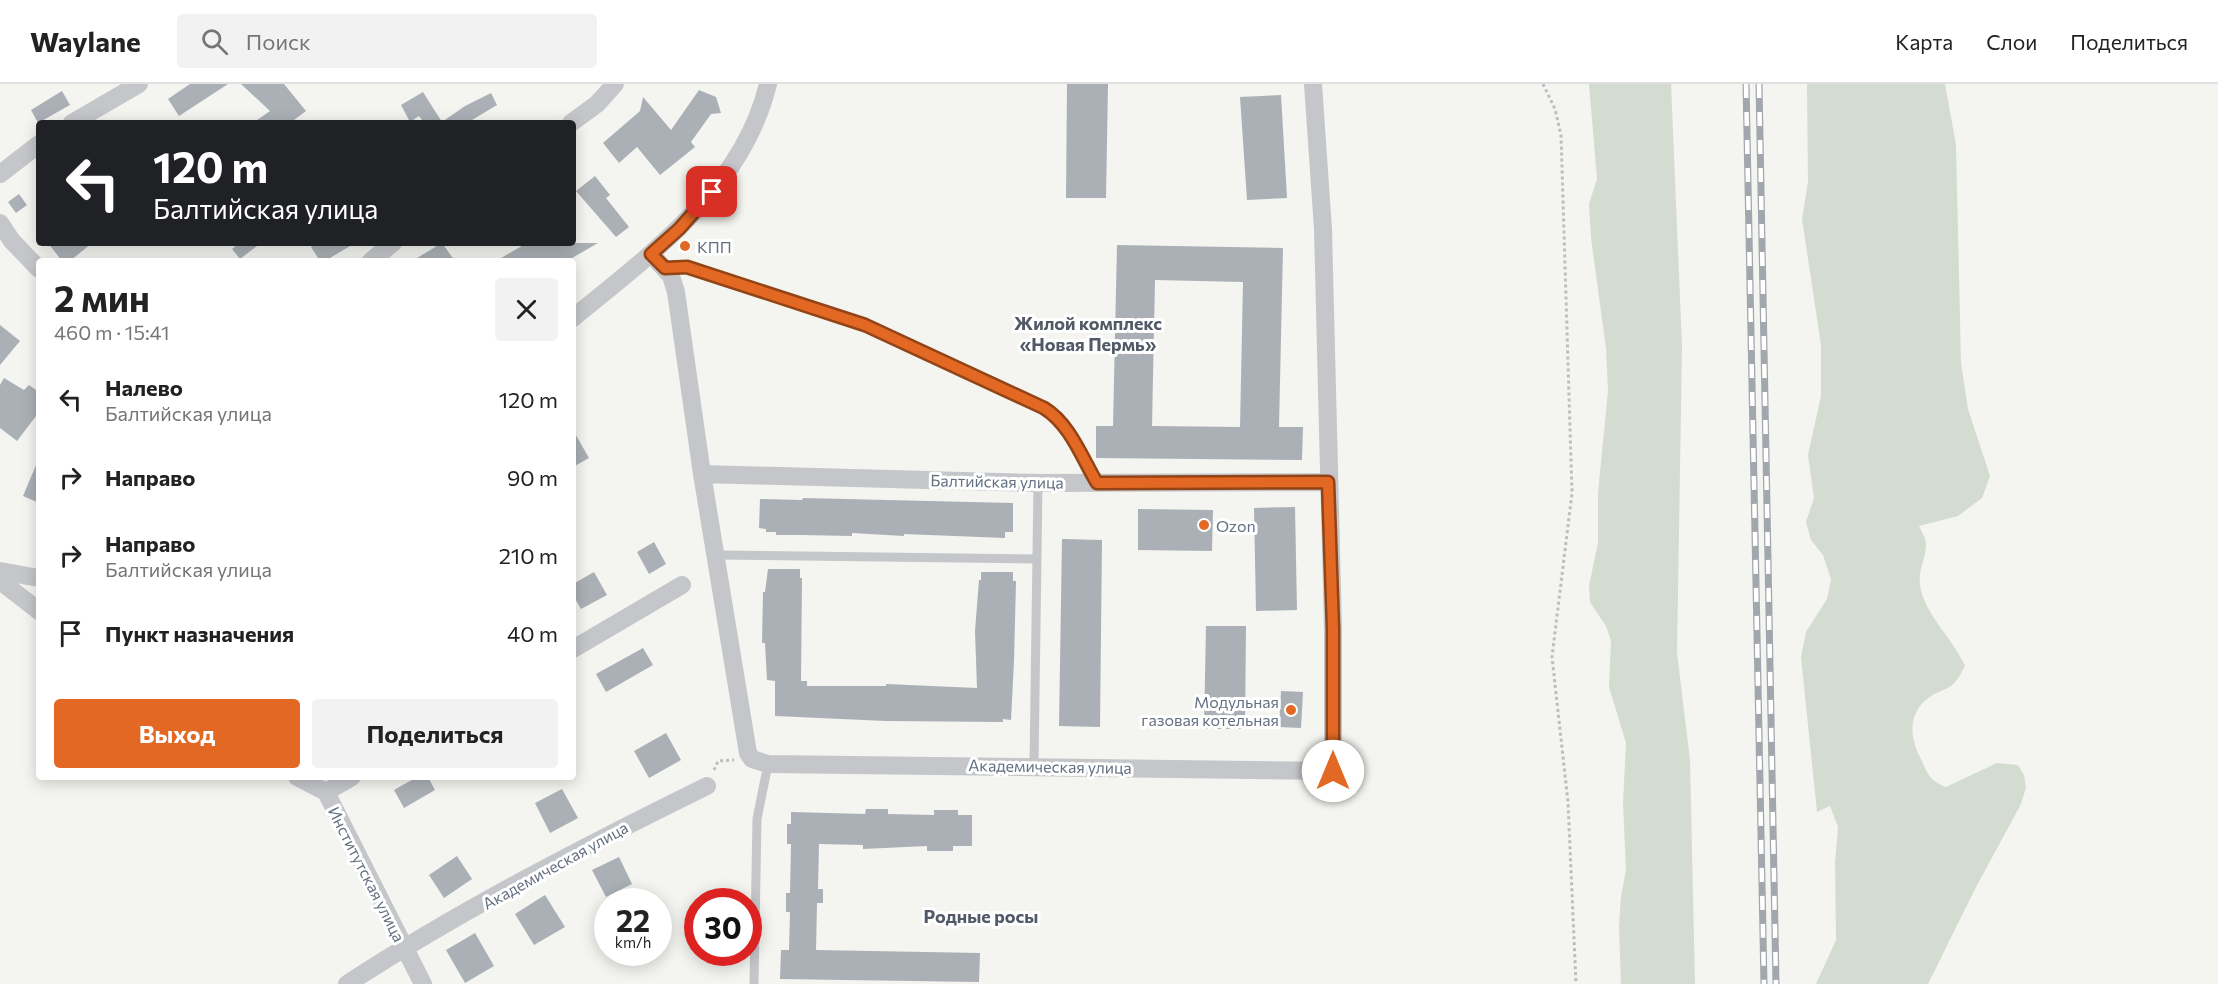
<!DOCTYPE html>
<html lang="ru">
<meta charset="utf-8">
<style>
:root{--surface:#fff;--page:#f2f2f2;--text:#222;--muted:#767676;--line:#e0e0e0;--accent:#e26823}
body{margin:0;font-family:Commissioner,sans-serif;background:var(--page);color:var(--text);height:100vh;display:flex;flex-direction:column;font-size:22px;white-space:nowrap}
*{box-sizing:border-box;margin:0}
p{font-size:20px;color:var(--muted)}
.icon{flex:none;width:33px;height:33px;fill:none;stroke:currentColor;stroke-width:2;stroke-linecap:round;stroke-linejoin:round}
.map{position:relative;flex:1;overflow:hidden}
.side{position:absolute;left:36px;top:174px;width:540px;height:522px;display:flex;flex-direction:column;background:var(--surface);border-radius:6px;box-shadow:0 3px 15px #0003}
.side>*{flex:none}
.banner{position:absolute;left:36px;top:36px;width:540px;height:126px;border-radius:6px;box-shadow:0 3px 15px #0003;background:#202124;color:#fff;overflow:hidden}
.speed{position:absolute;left:594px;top:804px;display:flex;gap:12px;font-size:30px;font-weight:700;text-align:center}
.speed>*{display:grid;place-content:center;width:78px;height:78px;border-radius:50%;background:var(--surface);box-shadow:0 3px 15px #0003;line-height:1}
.speed small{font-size:15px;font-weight:400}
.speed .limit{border:9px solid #d22;background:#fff;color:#111}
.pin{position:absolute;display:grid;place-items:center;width:51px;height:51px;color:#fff;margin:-26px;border-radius:12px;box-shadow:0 3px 9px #0006}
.me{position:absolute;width:66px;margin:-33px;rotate:0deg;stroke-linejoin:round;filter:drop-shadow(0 0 4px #0008)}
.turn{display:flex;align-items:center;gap:21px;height:126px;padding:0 18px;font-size:27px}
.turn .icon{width:78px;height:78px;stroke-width:2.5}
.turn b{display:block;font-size:42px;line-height:51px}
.round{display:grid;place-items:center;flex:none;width:63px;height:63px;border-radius:6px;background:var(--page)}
.head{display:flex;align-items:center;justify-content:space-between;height:102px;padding:0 18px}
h1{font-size:36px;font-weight:700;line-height:45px}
.cta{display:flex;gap:12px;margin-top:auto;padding:12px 18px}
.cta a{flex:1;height:69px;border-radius:6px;background:var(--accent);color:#fff;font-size:24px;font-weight:700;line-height:69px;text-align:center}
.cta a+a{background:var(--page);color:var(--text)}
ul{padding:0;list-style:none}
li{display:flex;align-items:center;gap:18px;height:78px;padding:0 18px}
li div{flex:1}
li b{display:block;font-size:22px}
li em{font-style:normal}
header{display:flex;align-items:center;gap:36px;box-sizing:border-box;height:84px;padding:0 30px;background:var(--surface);border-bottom:2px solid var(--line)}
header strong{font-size:28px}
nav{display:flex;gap:33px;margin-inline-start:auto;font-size:21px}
.search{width:420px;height:54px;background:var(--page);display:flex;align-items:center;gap:15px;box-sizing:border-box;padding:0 21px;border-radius:6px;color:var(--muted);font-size:22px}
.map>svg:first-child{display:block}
.green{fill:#d4dbd1}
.building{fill:#aab0b6;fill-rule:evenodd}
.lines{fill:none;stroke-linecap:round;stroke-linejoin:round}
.path{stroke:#bbbdbf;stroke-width:3;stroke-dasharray:3 3;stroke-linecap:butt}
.lane{stroke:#c4c6ca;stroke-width:9}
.street{stroke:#c4c6ca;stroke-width:18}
.rail-casing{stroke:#a2a6ad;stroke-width:7}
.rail{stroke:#fff;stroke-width:4.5;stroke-dasharray:14;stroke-linecap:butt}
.route-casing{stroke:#934417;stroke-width:15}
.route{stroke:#e26823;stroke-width:10}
.poi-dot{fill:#e26823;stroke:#fff;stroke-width:2}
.labels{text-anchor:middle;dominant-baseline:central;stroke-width:6;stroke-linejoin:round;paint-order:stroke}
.poi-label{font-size:16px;fill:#637081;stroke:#fff;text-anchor:start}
.street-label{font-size:16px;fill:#637081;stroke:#fff}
.neighbourhood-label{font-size:18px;font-weight:bold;fill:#515a66;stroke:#fff}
</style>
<header>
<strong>Waylane</strong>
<div class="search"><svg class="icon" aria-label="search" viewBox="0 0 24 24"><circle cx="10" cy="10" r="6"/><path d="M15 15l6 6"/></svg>Поиск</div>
<nav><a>Карта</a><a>Слои</a><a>Поделиться</a></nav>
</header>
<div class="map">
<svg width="2218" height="900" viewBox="0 0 2218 900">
<rect width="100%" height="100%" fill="#f4f4f0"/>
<path class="green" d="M1589 0H1671L1682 262 1677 569 1690 676 1695 900H1621L1619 843 1621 813 1626 785 1623 719 1626 659 1609 603 1611 557 1606 542 1590 518 1589 502 1598 459V409L1608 307 1606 264 1591 154 1589 120 1597 95Z
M1807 0H1945L1956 61 1961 279 1968 325 1990 392 1982 414 1958 432 1919 442C1921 447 1926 454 1926 460 1926 479 1915 487 1922 510 1931 537 1952 554 1965 582 1962 587 1959 594 1955 598 1950 605 1938 607 1931 612 1908 627 1909 652 1920 673 1927 688 1929 697 1946 703L1997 679 2018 681 2024 691 2026 704 2020 722 1976 803 1928 900H1816L1836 856 1835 778 1838 743 1830 722 1817 728 1801 573 1806 548 1827 515 1831 495 1823 471 1811 456 1806 438 1814 414 1808 371 1821 312V261L1802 135 1808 98Z"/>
<path class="building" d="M190 0H228L179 32 168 15Z
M241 0H284L306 27 290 39H253L270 27Z
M1067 0H1108L1106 114H1066Z
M699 6 716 13 721 29 711 30 691 58 695 63 660 91 637 63 619 79 603 59 640 27 643 13 671 46Z
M62 7 70 21 38 39 31 26Z
M423 8 442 38 465 22 491 9 497 21 467 39H424L419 32 410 38 401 21Z
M1281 11 1287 114 1247 116 1240 13Z
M595 92 610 111 606 114 629 143 616 153 576 107Z
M19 110 27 121 16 129 8 118Z
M48 159H92L70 177H62Z
M239 159H261L240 175 232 165Z
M318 159H355L325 177H320L311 163Z
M442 159 455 177H412Z
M527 159H598L567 177H496Z
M1117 161 1283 164 1279 343H1303L1302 376 1096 374V342H1113ZM1155 196 1243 198 1240 343 1152 342Z
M0 241 20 257 0 281Z
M4 294 24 306 29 301 39 308V328L17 357 0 344V301Z
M573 346 589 374 573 383Z
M39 374V419L23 412Z
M803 414 1013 419V448H1005V454L904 450V452L852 449V452L802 451H776V448H766V445L759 444 760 415 802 416Z
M1295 423 1297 526 1256 527 1254 424Z
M1138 425 1213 426 1212 467 1138 466Z
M1062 455 1102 456 1100 643 1059 642Z
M654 458 666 480 649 490 637 468Z
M768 485H800V494H802L801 597H807V602H886V600L977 604 975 547 979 496H981V488H1013V497H1016L1014 577 1011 636 1003 635V638L886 637 775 632V597L767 596 765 559H762L763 508H765Z
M594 488 607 511 581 525 573 511V500Z
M1206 542H1246L1245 645H1204Z
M643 564 653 581 606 608 596 590Z
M1281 607 1303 608 1301 644 1279 643Z
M666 649 681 676 649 694 634 667Z
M417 693H428L435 706 404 724 394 706Z
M562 705 578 734 550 749 535 719Z
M866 725H888V730L934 731V726H958V731H972V762H953V767H927V762L863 765V761L819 760 818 805H823V819H817L816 866 980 869 979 898 780 895 781 866H789L790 828H786V809H790L791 760H787V740H791V728L865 730Z
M457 772 472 795 444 814 429 791Z
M619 773 632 800 606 813 592 786Z
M545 811 565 843 534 861 515 830Z
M475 849 494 882 465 899 446 866Z"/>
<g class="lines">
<path class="path" d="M1543 0 1555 25 1561 51 1572 409 1552 573 1568 718 1576 900
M714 686 718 677 734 676"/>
<path class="lane" d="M665 184 687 183 865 241 1044 324C1070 340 1083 374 1097 399
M716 471 1037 475
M1034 682 1038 399
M754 900 757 735 768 680"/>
<path class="street" d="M72 39 139 0
M571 39 597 20 615 0
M0 90 39 60
M0 139 12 157 39 185
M651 170 671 192 676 208 702 390 748 669 752 675 768 680 1333 687V545L1323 145 1313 0
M371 177 393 159
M573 234C651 170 743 104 768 0
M702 390 1038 399 1328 398
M0 487 39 494
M0 497 39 527
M573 565 682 501
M297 693 326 708 423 900
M326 708 352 693
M347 900C461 826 585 762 707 702"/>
<defs>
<path id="rail" d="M1746 0 1764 900
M1759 0 1776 900"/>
</defs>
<use href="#rail" class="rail-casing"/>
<use href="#rail" class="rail"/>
</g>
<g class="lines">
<defs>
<path id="route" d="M712 108 679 145 651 170 665 184 687 183 865 241 1044 324C1070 340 1082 374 1097 399L1328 398 1333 544V687"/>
</defs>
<use href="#route" class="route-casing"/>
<use href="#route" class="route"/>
</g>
<g class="poi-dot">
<circle cx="685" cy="162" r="6"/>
<circle cx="1204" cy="441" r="6"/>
<circle cx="1291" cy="626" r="6"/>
</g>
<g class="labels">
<g class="poi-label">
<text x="697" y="162">КПП</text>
<text x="1216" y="441">Ozon</text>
<text x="1279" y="617" text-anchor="end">Модульная<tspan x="1279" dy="18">газовая котельная</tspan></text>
</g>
<g class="street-label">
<text transform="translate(997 397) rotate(1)">Балтийская улица</text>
<text transform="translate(1050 682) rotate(1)">Академическая улица</text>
<text transform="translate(555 781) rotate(-29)">Академическая улица</text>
<text transform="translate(367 790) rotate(63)">Институтская улица</text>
</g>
<g class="neighbourhood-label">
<text x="1088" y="239">Жилой комплекс<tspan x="1088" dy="21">«Новая Пермь»</tspan></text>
<text x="981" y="832">Родные росы</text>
</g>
</g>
</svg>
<div class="speed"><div>22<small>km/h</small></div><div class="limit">30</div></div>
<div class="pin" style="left:712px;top:108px;background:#d93025"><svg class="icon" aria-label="arrive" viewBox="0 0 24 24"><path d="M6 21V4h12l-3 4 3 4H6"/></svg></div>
<svg class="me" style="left:1333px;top:687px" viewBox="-20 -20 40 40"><circle r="19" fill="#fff"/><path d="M0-13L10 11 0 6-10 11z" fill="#e26823"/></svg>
<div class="banner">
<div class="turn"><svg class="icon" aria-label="left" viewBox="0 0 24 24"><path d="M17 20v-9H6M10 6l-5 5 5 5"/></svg><div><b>120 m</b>Балтийская улица</div></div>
</div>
<section class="side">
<div class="head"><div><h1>2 мин</h1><p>460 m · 15:41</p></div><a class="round"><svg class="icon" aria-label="close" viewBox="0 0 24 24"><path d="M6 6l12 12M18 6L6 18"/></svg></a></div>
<ul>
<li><svg class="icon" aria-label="left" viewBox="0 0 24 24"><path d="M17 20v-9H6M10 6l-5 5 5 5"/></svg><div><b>Налево</b><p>Балтийская улица</p></div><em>120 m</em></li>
<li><svg class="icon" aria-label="right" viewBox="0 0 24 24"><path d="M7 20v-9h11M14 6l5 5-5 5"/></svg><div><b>Направо</b></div><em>90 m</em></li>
<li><svg class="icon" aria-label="right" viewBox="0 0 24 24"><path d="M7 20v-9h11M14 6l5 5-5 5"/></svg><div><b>Направо</b><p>Балтийская улица</p></div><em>210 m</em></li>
<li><svg class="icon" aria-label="arrive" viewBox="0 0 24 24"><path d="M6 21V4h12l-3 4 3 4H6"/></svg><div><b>Пункт назначения</b></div><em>40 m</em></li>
</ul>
<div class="cta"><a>Выход</a><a>Поделиться</a></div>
</section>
</div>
